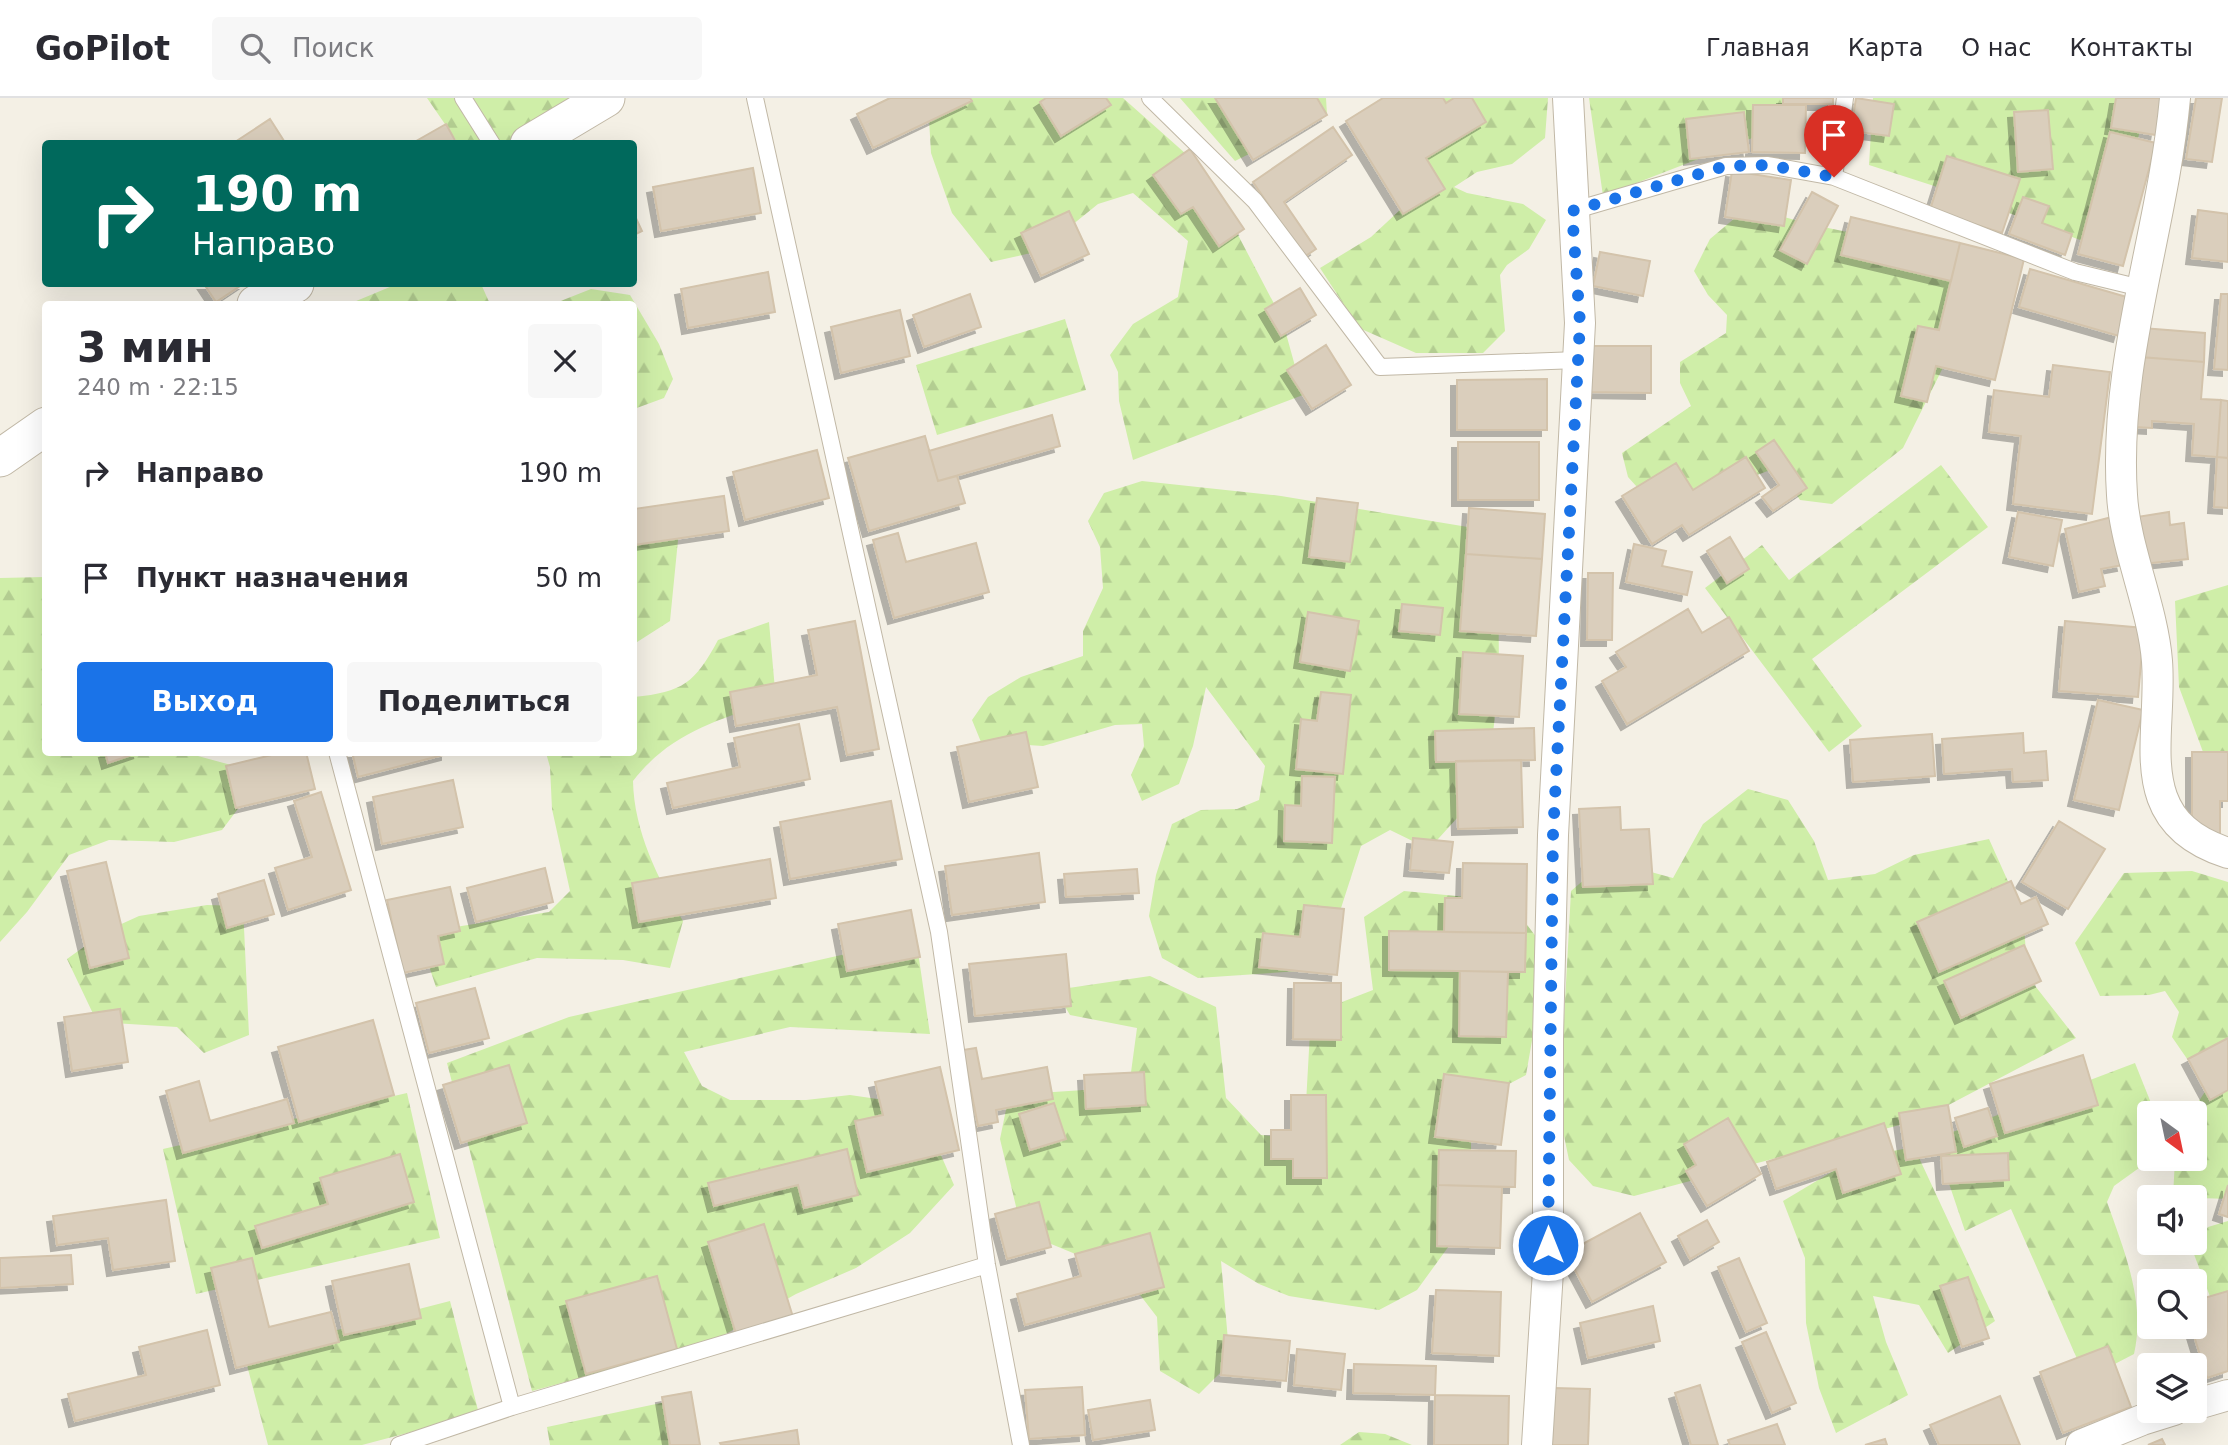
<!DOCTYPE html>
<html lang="ru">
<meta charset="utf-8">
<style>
:root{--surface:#fff;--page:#f7f7f7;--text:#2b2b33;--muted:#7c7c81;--line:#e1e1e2;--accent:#1a73e8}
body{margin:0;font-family:"DejaVu Sans",sans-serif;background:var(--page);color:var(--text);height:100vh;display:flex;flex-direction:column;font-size:26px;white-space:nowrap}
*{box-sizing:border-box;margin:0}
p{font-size:23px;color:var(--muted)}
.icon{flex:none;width:38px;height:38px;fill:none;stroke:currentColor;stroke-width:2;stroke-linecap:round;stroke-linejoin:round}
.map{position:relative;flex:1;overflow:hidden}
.side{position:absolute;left:42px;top:203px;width:595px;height:455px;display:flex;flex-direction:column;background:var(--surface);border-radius:7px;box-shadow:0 7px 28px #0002}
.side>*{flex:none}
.banner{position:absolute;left:42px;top:42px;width:595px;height:147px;border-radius:7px;box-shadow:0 7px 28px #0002;background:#00695c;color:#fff;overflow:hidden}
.needle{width:46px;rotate:147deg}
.controls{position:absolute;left:2137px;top:1003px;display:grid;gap:14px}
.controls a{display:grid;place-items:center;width:70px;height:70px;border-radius:7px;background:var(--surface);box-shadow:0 7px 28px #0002;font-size:35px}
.pin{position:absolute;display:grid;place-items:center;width:60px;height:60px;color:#fff;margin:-72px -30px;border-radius:50% 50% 50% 0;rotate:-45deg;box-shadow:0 0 7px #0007}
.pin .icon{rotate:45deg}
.me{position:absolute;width:77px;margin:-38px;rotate:0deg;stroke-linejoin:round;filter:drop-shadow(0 0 5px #0008)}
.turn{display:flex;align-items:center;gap:24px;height:147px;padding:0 35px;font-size:32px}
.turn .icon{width:91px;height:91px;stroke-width:2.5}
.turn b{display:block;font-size:49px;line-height:60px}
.round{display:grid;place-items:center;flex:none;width:74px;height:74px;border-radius:7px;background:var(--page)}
.summary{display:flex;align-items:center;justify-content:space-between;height:119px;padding:0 35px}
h1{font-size:42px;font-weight:700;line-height:52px}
.button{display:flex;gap:14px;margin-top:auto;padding:14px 35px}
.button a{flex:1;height:80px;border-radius:7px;background:var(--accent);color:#fff;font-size:28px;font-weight:700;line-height:80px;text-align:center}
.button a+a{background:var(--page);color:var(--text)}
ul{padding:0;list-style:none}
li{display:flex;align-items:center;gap:21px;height:105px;padding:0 35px}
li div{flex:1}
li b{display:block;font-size:26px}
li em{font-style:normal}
header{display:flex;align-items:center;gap:42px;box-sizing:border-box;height:98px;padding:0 35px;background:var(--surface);border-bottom:2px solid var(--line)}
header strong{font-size:33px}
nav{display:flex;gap:38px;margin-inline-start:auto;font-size:24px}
.search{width:490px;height:63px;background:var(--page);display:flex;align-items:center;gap:18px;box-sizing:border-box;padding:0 24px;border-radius:7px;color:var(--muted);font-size:26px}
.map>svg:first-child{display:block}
.forest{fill:url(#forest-firs)}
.building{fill:#dacebc;stroke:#d3c3ab;stroke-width:2;filter:url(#shadow)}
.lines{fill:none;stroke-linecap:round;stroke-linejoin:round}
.service-casing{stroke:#c1b8a6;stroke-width:18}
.minor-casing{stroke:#c1b8a6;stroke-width:32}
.tertiary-casing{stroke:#c1b8a6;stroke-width:39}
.service{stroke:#fff;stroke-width:16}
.minor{stroke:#fff;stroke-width:30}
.tertiary{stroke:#fff;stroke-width:37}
.route{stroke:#1a73e8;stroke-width:12;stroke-dasharray:0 21.6}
</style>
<header>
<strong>GoPilot</strong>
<div class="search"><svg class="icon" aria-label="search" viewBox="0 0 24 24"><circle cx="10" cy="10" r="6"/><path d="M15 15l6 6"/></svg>Поиск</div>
<nav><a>Главная</a><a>Карта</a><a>О нас</a><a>Контакты</a></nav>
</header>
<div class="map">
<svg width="2228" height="1347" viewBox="0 0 2228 1347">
<defs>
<pattern id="forest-firs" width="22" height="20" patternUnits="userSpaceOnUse" patternTransform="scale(1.75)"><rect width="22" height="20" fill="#cfeea8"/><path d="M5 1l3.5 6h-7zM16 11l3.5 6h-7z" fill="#b3cd91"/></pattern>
<filter id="shadow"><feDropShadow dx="-6" dy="6" stdDeviation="0" flood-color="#0004"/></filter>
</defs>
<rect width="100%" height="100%" fill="#f4f0e5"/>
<path class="forest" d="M427 0H616L555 46 458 45Z
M933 0H1123L1204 72 1282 221 1303 297 1133 362 1119 303 1118 274 1110 257 1133 226 1178 199 1188 143 1133 95 1098 106 1040 153 991 164 952 115 931 55 928 5Z
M1180 0H1326L1327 17 1235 63Z
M1417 0H1548L1545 40 1512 66 1477 74 1454 89 1467 95 1523 106 1546 122 1529 151 1507 167 1500 177 1505 233 1483 255H1416L1359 230 1320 170 1371 139 1416 97Z
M1589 0H1796L1783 28 1603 98Z
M1873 0H2132L2143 21 2109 153 1959 96 1869 67Z
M1748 109 1809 126 1881 141 1981 193 1903 350 1832 406 1800 402 1778 369 1726 389H1698L1655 409 1628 379 1622 355 1691 308 1680 285V264L1726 235 1727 217 1708 197 1694 173 1710 141Z
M397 186H481L490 206H349Z
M591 191 630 197 659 246 673 281 664 300 634 311V206H553Z
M1065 221 1086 292 937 337 916 267Z
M1941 367 1988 429 1812 561 1862 628 1829 654 1705 490 1762 447 1789 482Z
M1142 383 1281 398 1498 434 1499 583 1487 687 1429 751 1390 732 1361 748 1333 835 1300 873 1198 880 1162 860 1149 818 1156 777 1172 726 1201 712 1237 711 1259 702 1265 668 1206 589 1193 648 1179 686 1142 703 1131 677 1144 648 1142 626 1115 627 1043 648 981 644 972 622 988 599 1021 579 1083 558V533L1103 490 1100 449 1088 423 1104 395Z
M680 422 670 523 634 546V432Z
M45 479 46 654 187 655 264 676 222 732 174 744 109 742 69 757 27 814 0 844V480Z
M2228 487V694L2213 681 2179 589 2175 503Z
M769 524 776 603C720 621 671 634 633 683 634 733 658 781 683 823L670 870 623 862 537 860 436 889 418 835 549 814 570 793 552 711 550 669 546 655 634 654V599C683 594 695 585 718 542Z
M1748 691 1788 702 1814 743 1828 782 1875 776 1914 757 1989 741 2023 817 2028 879 2076 940 1922 1021 1634 1098 1593 1088 1569 1062 1559 1014 1571 793 1607 762 1673 780 1703 726Z
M2192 773 2228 784V1101L2173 1099 2175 1061 2194 1060V1015H2191L2212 983 2192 968 2172 939 2179 914 2165 893 2149 897 2100 898 2075 845 2124 775Z
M1404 793 1509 803 1543 848 1541 891 1526 977 1471 1006V1074L1462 1130 1417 1192 1379 1212 1332 1205 1289 1198 1259 1186 1221 1163 1230 1265 1199 1296 1160 1273 1157 1219 1124 1176 1022 1134 1000 1041 1009 997 1129 989 1137 930 1070 917 1055 892 1150 878 1216 909 1226 1000 1261 1037 1304 1041 1311 916 1373 892 1364 819Z
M207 807 243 808 249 937 204 955 177 929 97 924 67 861 106 833 139 818Z
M916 840 930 936 790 929 684 954 702 988 730 1002H806L850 997 919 1007 954 1087 910 1135 856 1170 796 1196 710 1245 532 1293 447 965 569 919Z
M2135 965 2155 1015H2149V1053L2139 1070 2114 1088 2107 1104C2124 1152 2146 1205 2134 1256L2086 1281 2011 1111 1965 1133 1934 1041Z
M407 995 440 1140 196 1196 163 1051Z
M1914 1049 1995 1223 1948 1255 1919 1207 1873 1198 1886 1244 1908 1297 1836 1335 1819 1290 1806 1225 1805 1160 1783 1103 1855 1060Z
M2228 1123V1235L2220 1225 2192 1151 2208 1129Z
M450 1203 479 1316 362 1347H268L244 1256Z
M675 1302 685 1347H550L547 1329Z
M1359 1334 1385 1336 1412 1347H1340Z"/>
<path class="building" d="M890 0H970L972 3 873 50 857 16Z
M1046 0H1106L1111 7 1061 38 1040 4Z
M1215 0H1317L1327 17 1253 62Z
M1383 0H1443L1446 5 1454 0H1472L1486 24 1426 60 1445 91 1403 116 1346 23Z
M1783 0H1833V6H1783Z
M1856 0 1894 6 1889 38 1851 33Z
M2116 0H2162L2156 37 2111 30Z
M2196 0H2222L2212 64 2186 61Z
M1753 7H1806L1805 55 1752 54Z
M2048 12 2053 71 2018 74 2014 14Z
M1744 14 1749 54 1690 61 1686 21Z
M270 21 286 46H232Z
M446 26 457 46H411Z
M1333 29 1352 57 1284 104 1316 151 1304 159 1253 84Z
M2110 34 2156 45 2123 168 2078 156Z
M1190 51 1244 131 1219 148 1193 109 1181 116 1153 77Z
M1947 58 2020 81 2002 135 1930 112Z
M753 70 761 115 661 133 653 89Z
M1732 73 1791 82 1784 128 1725 119Z
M1812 94 1838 108 1807 166 1780 152Z
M2023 99 2049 108 2042 125 2072 136 2065 157 2009 136Z
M2198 112 2228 116V164L2192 160Z
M1069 113 1089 156 1041 178 1021 135Z
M634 116 642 133 634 137Z
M1851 119 1960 145 1951 183 1841 157Z
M1960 145 2024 161 1995 282 1936 268 1927 304 1901 298 1918 228 1939 232Z
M1600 154 1650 163 1643 198 1593 188Z
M2030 171 2130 200 2119 238 2019 209Z
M768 174 775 214 688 230 681 191Z
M204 186H243L216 204Z
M1300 190 1316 217 1281 238 1265 211Z
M970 196 981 229 924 249 913 217Z
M2221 196H2228V272L2214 271Z
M900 212 910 258 841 275 831 229Z
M2142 230 2205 235 2204 264 2140 259Z
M1326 247 1351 287 1312 311 1287 272Z
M1590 248H1651V295L1589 294Z
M2140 259 2204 264 2201 301 2221 302 2217 359 2192 357 2194 326 2152 323V330L2135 329Z
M2053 267 2110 274 2092 416 2013 406 2021 338 1989 334 1994 292 2049 299Z
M1547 281V332H1457V282Z
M2221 302 2228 303V360L2217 359Z
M1052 317 1060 348 938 383 929 353Z
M925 338 938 383 957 378 965 405 869 433 848 360Z
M1774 342 1807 390 1773 413 1762 399 1779 387 1756 354Z
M1458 344H1539V402H1458Z
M817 352 829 400 745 422 733 374Z
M1746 359 1765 390 1689 437 1682 427 1652 446 1622 398 1676 365 1693 392Z
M2217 359 2228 360V410L2214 409Z
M724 398 729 433 634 447V411Z
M1317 400 1358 405 1350 464 1309 459Z
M1469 410 1545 416 1542 461 1466 456Z
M2018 414 2062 422 2053 468 2009 459Z
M2169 414 2170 427 2184 425 2188 461 2143 466 2137 419Z
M2112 419 2123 467 2101 471 2105 488 2079 494 2065 431Z
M898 435 906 464 976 445 989 494 894 520 873 442Z
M1730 439 1749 471 1727 485 1707 453Z
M1634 446 1666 453 1662 468 1692 474 1687 497 1626 484Z
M1466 456 1542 461 1536 538 1460 533Z
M1588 475H1613L1612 542H1587Z
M1402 506 1443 510 1440 537 1399 533Z
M1688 511 1702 535 1729 519 1749 553 1627 626 1602 583 1626 569 1616 554Z
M1308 514 1359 523 1350 573 1300 564Z
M855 523 879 651 847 657 837 609 736 628 730 594 817 577 808 532Z
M2065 523 2144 530 2138 599 2059 593Z
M1463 554 1523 558 1519 619 1459 616Z
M1321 594 1351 597 1343 676 1296 671 1301 621 1317 623Z
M2098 602 2143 612 2119 712 2074 702Z
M799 626 810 681 673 710 667 685 740 669 734 640Z
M1534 630 1535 662 1436 664 1435 633Z
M1026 634 1038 689 969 704 957 649Z
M2023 635 2024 655 2046 653 2048 682 2013 684 2012 671 1944 676 1942 641Z
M1932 636 1935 678 1853 684 1850 642Z
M105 654H140L108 665Z
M284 654H306L315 691 236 710 226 668Z
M352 654H447V656L358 679Z
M2192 654H2228V703H2220V738H2192Z
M1521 662 1523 729 1458 731 1456 663Z
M1302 678 1335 679 1332 745 1284 743 1285 707 1301 708Z
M453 682 463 729 382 746 373 699Z
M321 694 351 792 288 812 275 770 312 759 294 703Z
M891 703 902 761 790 781 780 724Z
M1620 709 1621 732 1649 731 1653 786 1583 789 1579 711Z
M2059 723 2105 751 2068 811 2022 784Z
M1413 740 1453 744 1449 775 1410 772Z
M1039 755 1045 804 952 817 945 768Z
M770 761 776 800 639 824 632 785Z
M106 764 129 860 90 870 67 773Z
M1463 765 1527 766 1526 835 1444 834 1445 800H1462Z
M545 770 553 804 476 824 467 790Z
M1137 771 1139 795 1066 799 1064 776Z
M264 782 274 816 227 830 218 796Z
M2011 783 2021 806 2036 799 2048 826 1939 874 1917 824Z
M450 789 460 833 438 838 444 866 403 875 387 802Z
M1304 807 1344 811 1337 877 1259 869 1263 835 1300 839Z
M911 812 920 859 847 873 838 826Z
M1389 833 1526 835 1525 874 1389 872Z
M2024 847 2041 883 1961 920 1944 883Z
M1066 856 1071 908 975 918 969 866Z
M1460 873 1508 874 1506 939 1459 938Z
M1294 885H1341V942L1293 941Z
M475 890 489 940 429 955 416 905Z
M120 911 128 964 72 973 64 919Z
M373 922 394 997 299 1024 278 949Z
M2228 940V992L2210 1002 2188 961Z
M976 950 982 981 1047 969 1053 1001 996 1012 998 1024 978 1028 963 952Z
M2083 957 2098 1007 2005 1035 1990 986Z
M509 967 527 1025 461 1045 443 987Z
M940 969 959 1052 867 1074 855 1023 883 1017 875 984Z
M1144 974 1146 1007 1086 1011 1084 977Z
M1444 976 1509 985 1501 1047 1435 1039Z
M199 983 210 1023 287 1001 294 1025 183 1055 166 993Z
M1291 997H1326L1327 1080H1293V1061H1271V1032H1291Z
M1054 1005 1066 1041 1030 1052 1019 1016Z
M1948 1007 1956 1054 1906 1062 1899 1015Z
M1988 1010 1997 1038 1964 1049 1955 1020Z
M1728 1020 1761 1076 1707 1108 1686 1073 1696 1067 1684 1046Z
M1884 1025 1901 1076 1843 1095 1836 1071 1776 1091 1767 1064Z
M847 1051 858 1097 804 1110 798 1087 714 1108 708 1085Z
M1439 1052 1516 1053 1515 1089 1438 1087Z
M2008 1055 2009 1082 1943 1086 1941 1058Z
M400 1056 414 1104 262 1150 255 1128 328 1106 320 1080Z
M1438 1087 1502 1089 1500 1150 1437 1148Z
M2228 1087V1119L2219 1116Z
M166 1102 175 1163 113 1172 108 1140 57 1147 53 1118Z
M1039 1104 1051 1149 1007 1161 995 1116Z
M1640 1115 1666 1164 1592 1204 1566 1155Z
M1707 1122 1719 1144 1690 1161 1678 1138Z
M764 1126 793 1219 736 1236 708 1144Z
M1150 1135 1164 1189 1025 1227 1017 1196 1081 1178 1075 1156Z
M71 1157 73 1186 0 1190V1160Z
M252 1160 269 1229 331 1214 339 1244 236 1270 211 1170Z
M1739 1160 1767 1225 1746 1234 1718 1169Z
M409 1166 421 1220 344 1237 332 1183Z
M657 1178 677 1251 586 1276 566 1203Z
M1968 1179 1989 1240 1962 1249 1940 1188Z
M1436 1192 1501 1194 1499 1258 1432 1255Z
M2228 1193V1273L2207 1280 2191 1228H2194V1203Z
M1653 1208 1660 1243 1588 1260 1580 1225Z
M207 1232 220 1287 75 1323 68 1296 146 1277 139 1249Z
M1766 1234 1796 1305 1772 1315 1742 1244Z
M1224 1237 1290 1243 1286 1283 1221 1277Z
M2108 1248 2131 1309 2063 1335 2040 1274Z
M1297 1251 1345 1256 1341 1292 1294 1287Z
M1354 1266 1436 1268 1435 1297 1353 1295Z
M1700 1287 1718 1347H1691L1675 1295Z
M1082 1289 1085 1337 1029 1341 1025 1292Z
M1554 1290 1590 1291 1588 1347H1552Z
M691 1294 700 1347H670L662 1299Z
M1435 1297 1509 1298 1508 1347H1434Z
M2000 1298 2020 1347H1939L1930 1327Z
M1150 1302 1155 1332 1093 1342 1088 1312Z
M1777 1326 1785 1347H1730L1728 1342Z
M797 1332 799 1347H721L720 1345Z
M1885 1341 1887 1347H1865Z
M2162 1341 2165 1347H2148Z"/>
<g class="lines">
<defs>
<path id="service" d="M463 0 492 46
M755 0 939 834 987 1167 1021 1347
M1150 0 1255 103 1380 269 1578 262
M1845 0 1834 79 2075 174 2141 190
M1572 113 1726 68 1768 67 1834 79
M337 654 512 1309 987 1167
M399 1347 512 1309"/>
<path id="minor" d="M2175 0C2163 132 2113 263 2122 397 2125 450 2153 510 2157 563 2163 640 2127 723 2228 755
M2194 1307 2228 1297
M1537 1347 1548 1173V939L1553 737 1580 225 1568 0
M2081 1347 2142 1322 2174 1312"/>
<path id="tertiary" d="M529 46 606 0
M256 206 295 186
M0 360 46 328"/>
</defs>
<use href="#service" class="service-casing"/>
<use href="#minor" class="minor-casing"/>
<use href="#tertiary" class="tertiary-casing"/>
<use href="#service" class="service"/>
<use href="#minor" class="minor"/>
<use href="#tertiary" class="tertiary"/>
</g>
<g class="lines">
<path class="route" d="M1548 1147 1553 737 1580 225 1572 113 1726 68 1768 67 1834 79"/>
</g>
</svg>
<div class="controls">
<a><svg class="needle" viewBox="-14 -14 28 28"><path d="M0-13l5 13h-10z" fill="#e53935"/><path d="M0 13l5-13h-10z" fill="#7c7c81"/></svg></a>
<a><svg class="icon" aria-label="sound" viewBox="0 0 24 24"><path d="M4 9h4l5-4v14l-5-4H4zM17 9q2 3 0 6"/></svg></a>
<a><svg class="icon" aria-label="search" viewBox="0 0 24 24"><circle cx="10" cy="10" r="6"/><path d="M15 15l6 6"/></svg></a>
<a><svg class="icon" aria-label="layers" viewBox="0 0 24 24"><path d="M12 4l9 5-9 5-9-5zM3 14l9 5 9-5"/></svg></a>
</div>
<div class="pin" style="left:1834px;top:79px;background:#d93025"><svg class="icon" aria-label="arrive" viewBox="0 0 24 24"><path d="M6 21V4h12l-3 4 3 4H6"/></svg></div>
<svg class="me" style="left:1548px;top:1147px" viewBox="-20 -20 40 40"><circle r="17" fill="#1a73e8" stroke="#fff" stroke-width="3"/><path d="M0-11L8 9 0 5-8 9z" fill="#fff"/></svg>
<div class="banner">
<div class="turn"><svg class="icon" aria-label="right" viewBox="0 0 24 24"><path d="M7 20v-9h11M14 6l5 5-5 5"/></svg><div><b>190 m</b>Направо</div></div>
</div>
<section class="side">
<div class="summary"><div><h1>3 мин</h1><p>240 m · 22:15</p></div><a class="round"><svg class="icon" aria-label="close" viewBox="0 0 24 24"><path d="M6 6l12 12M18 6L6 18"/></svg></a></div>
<ul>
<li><svg class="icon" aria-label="right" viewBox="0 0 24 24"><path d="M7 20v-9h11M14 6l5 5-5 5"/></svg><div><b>Направо</b></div><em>190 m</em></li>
<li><svg class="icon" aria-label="arrive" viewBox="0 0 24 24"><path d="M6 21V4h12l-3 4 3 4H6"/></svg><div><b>Пункт назначения</b></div><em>50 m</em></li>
</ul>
<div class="button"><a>Выход</a><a>Поделиться</a></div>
</section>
</div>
